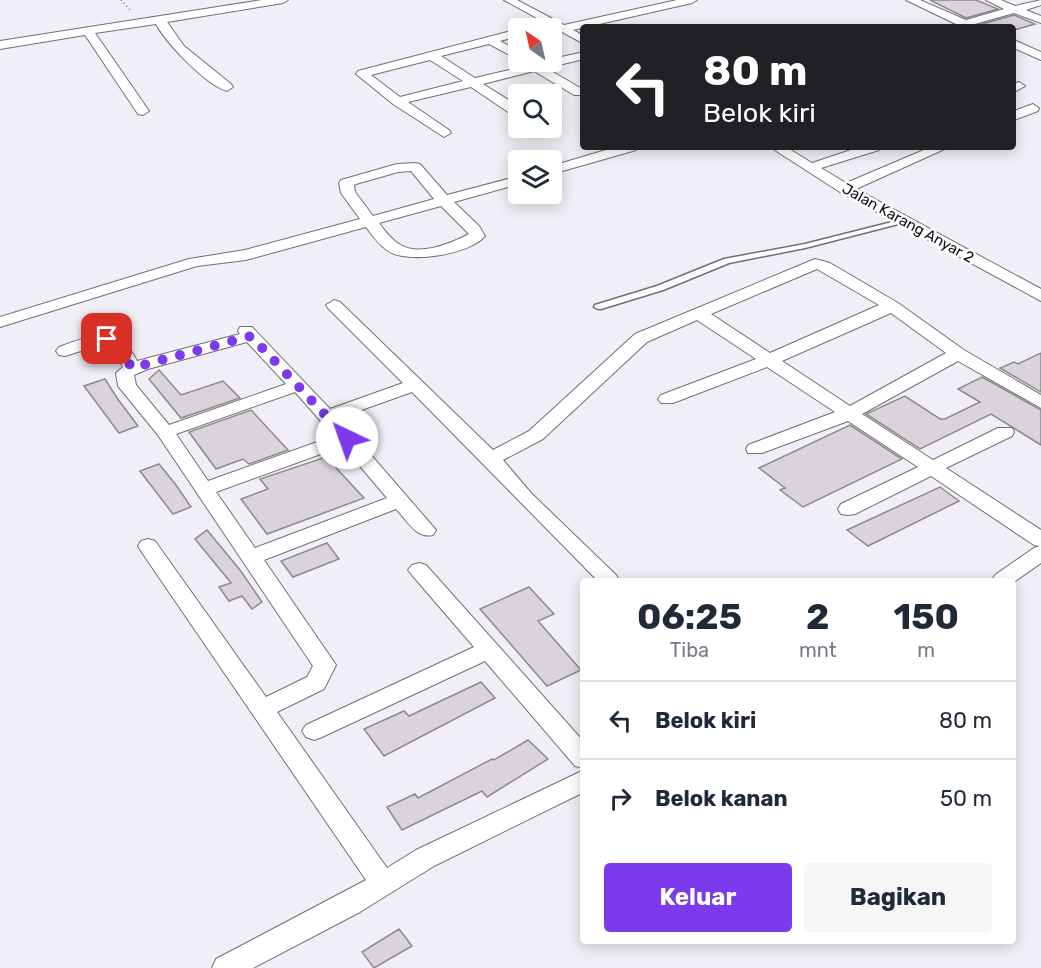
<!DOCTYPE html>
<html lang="id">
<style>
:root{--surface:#fff;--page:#f6f6f7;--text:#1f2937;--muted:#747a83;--line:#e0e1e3;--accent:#7c3aed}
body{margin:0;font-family:Rubik,sans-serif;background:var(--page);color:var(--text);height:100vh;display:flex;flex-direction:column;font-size:22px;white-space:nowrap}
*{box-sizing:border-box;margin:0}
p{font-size:20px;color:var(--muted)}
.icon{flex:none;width:33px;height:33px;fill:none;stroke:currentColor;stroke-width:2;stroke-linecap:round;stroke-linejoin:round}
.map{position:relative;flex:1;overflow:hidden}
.drawer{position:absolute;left:580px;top:578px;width:436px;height:366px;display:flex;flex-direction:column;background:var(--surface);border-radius:6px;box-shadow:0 3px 15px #0003}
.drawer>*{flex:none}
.hud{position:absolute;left:580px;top:24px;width:436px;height:126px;border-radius:6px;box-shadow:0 3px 15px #0003;background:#202124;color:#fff;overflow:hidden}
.needle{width:39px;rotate:326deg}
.controls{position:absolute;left:508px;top:18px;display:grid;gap:12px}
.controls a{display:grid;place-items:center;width:54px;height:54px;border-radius:6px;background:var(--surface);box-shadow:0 3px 15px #0003;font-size:30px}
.pin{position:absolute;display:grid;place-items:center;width:51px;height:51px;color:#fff;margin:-26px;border-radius:12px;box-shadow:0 3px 9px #0006}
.me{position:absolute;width:66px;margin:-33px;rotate:318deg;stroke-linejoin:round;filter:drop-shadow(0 0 4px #0008)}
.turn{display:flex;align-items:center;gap:21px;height:126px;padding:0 24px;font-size:27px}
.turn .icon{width:78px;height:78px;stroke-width:2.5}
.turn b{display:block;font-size:42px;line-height:51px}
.eta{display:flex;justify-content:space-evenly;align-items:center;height:102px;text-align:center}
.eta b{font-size:36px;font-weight:700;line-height:42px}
.action{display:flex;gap:12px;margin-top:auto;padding:12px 24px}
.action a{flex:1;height:69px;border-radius:6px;background:var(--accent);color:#fff;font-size:24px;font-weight:700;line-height:69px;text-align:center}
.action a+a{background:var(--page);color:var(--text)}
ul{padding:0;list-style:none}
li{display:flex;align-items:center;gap:18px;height:78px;padding:0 24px;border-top:2px solid var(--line)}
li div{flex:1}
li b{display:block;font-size:22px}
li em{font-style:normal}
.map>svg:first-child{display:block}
.building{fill:#dad4da;stroke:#8f888e;stroke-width:1.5}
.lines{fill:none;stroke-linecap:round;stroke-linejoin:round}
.lane-casing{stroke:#716f76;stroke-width:3}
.street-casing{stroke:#716f76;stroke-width:2}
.path{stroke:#8c8b90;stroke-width:2;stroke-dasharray:1 3;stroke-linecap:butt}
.lane{fill:#fff;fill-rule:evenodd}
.street{fill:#fff;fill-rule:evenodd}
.route{stroke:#7c3aed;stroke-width:10;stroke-dasharray:0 18}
.labels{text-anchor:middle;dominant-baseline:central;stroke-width:5;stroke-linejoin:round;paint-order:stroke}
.far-street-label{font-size:15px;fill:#121114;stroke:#fff}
</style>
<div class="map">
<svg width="1041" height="968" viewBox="0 0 1041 968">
<rect width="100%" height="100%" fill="#f0eef6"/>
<path class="building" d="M930 0H976L998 9 966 18Z
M1014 15 1035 24 1014 30V27H988L982 24Z
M1041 353V392L1000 368 1014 362 1018 364Z
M159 370 181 395 223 381 240 398 181 418 149 379Z
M982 377 1041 410V445L991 414 920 449 866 414 905 396 940 419H945L980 402 958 389Z
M105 379 117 398 138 426 119 433 84 386Z
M251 410 288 450 249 464 243 459 216 469 189 432Z
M850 425 902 459 803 507 780 490 785 488 759 468Z
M326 457 364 498 267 534 241 499 268 489 260 479Z
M159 464 176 485 191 507 173 514 140 471Z
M940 487 959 501 868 546 847 530Z
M207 530 240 570 262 602 252 609 242 596 229 601 219 587 231 583 195 539Z
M327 543 339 559 293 577 281 561Z
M529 587 554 614 538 621 581 670 547 686 480 609Z
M481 682 495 698 384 756 364 729 404 711 409 716Z
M528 740 548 759 487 797 482 791 402 830 387 807 415 794 418 798 492 759 494 760Z
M399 929 412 946 374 968 362 952Z"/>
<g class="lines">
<defs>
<path id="lane" d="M904 219 907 221 906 222 805 248 729 263 663 290 601 309H598L594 307 595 305 657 286 724 259 805 244Z"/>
<path id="street" d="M262 0H288L283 3 167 22 184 46 231 84 233 87 227 91C206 85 166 43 156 24L95 33 149 111 143 115 138 114 85 35 0 49V41Z
M504 0H517L564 25 677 0H697L692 3 573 30 584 36V44Z
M906 0H920L966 20 1004 9 986 0H1001L1015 6 1041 0V5L1026 10 1041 16V23L1014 13 975 24 978 27 960 26Z
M519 29V36L500 41 519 51V60L489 44 441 56 475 78 526 66 527 62H552V59L584 52V59L546 68 582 89V95H574L534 71 483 84 518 106V112H508L471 87 408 102 449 130 451 133 444 137 393 104 356 74 358 71ZM430 60 463 81 400 97 371 75Z
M1014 40 1041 52V60L1014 48Z
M1019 82 1025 86 1014 92V84Z
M1033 104 1039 108 1038 111 1014 120V111Z
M616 147H638L636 150 552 174V166Z
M770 147H786L812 163 860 147H881L879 150 821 168 846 183 931 147H949L856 189 1041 289V301L840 192Z
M415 163 420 164 447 195 519 176V184L454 202 479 226 485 236C469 255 408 264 388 251 379 245 372 235 366 227L246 260 197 266 0 327V317L189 259 245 250 360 219 341 193 339 183 341 180 397 164ZM411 171 434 199 373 216 355 192 354 185 356 184 398 172ZM441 206 469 234C450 244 418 257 399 244 391 239 384 230 379 223Z
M815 259 830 263 898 303 964 350 1041 395V408L958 361 862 414 933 460 998 428H1012L1014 432 1012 436 946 468 1041 530V563L1014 582 992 580 995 575 1034 548 1040 546 1034 545 931 476 855 514 848 515 841 514 838 509 841 504 918 467 848 421 762 453H748L746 449 748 445 835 412 767 367 673 403H661L658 399 661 395 756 359 697 320 647 342 543 439 503 460 531 493 616 575 619 580H597L412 392 339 418 436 530 433 535C416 539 407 520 396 509L264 560 336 665 324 689 277 712 387 868 416 850 584 770V792L434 866 360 912 253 968H212L216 959 366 880 141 551 138 546 141 541 148 539 155 541 266 697 307 677 313 666 158 435 118 386 116 373 123 367 114 350 108 344H103L65 356 59 355 56 351 59 347C95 335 116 320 137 361L240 334 238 331 240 327H252L330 409 403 383 328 308 326 305 334 300 340 302 493 450 529 431 635 334ZM817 269 879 305 770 353 711 314ZM891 313 946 353 850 406 782 361ZM247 342 286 384 169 425 136 385 134 375 148 369ZM295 392 334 436 208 481 176 434ZM343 446 387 498 255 548 216 492Z
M419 563 426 565 584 742V768L575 766 485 661 322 737 314 740 306 737 302 731 306 725 474 647 412 575 408 570 412 565Z"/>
</defs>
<use href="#lane" class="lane-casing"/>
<use href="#street" class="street-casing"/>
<path class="path" d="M121 0 131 11"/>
<use href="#lane" class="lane"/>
<use href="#street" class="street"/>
</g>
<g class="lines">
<path class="route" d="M107 339 114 340 132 368 251 336 347 438"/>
</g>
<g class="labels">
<g class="far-street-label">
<text transform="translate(908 223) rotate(29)">Jalan Karang Anyar 2</text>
</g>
</g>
</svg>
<div class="controls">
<a><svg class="needle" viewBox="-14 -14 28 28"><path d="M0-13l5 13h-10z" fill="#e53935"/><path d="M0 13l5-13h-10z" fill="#747a83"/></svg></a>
<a><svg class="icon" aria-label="search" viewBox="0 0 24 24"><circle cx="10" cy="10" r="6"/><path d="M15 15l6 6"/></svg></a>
<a><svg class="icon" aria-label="layers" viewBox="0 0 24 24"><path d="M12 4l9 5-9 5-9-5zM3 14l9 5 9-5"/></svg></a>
</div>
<div class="pin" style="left:107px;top:339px;background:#d93025"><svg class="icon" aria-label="arrive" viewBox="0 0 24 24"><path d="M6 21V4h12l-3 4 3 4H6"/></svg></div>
<svg class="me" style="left:347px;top:438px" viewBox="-20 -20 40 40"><circle r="19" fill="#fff"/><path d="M0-13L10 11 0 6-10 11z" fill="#7c3aed"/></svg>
<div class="hud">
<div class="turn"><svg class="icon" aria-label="left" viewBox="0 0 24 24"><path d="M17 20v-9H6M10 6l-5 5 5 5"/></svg><div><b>80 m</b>Belok kiri</div></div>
</div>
<section class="drawer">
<div class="eta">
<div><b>06:25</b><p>Tiba</p></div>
<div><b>2</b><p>mnt</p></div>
<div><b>150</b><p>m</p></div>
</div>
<ul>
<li><svg class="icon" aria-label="left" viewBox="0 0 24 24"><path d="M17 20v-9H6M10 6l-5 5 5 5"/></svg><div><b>Belok kiri</b></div><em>80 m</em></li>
<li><svg class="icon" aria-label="right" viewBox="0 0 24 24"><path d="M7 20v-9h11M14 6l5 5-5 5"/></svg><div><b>Belok kanan</b></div><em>50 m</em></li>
</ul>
<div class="action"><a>Keluar</a><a>Bagikan</a></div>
</section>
</div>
